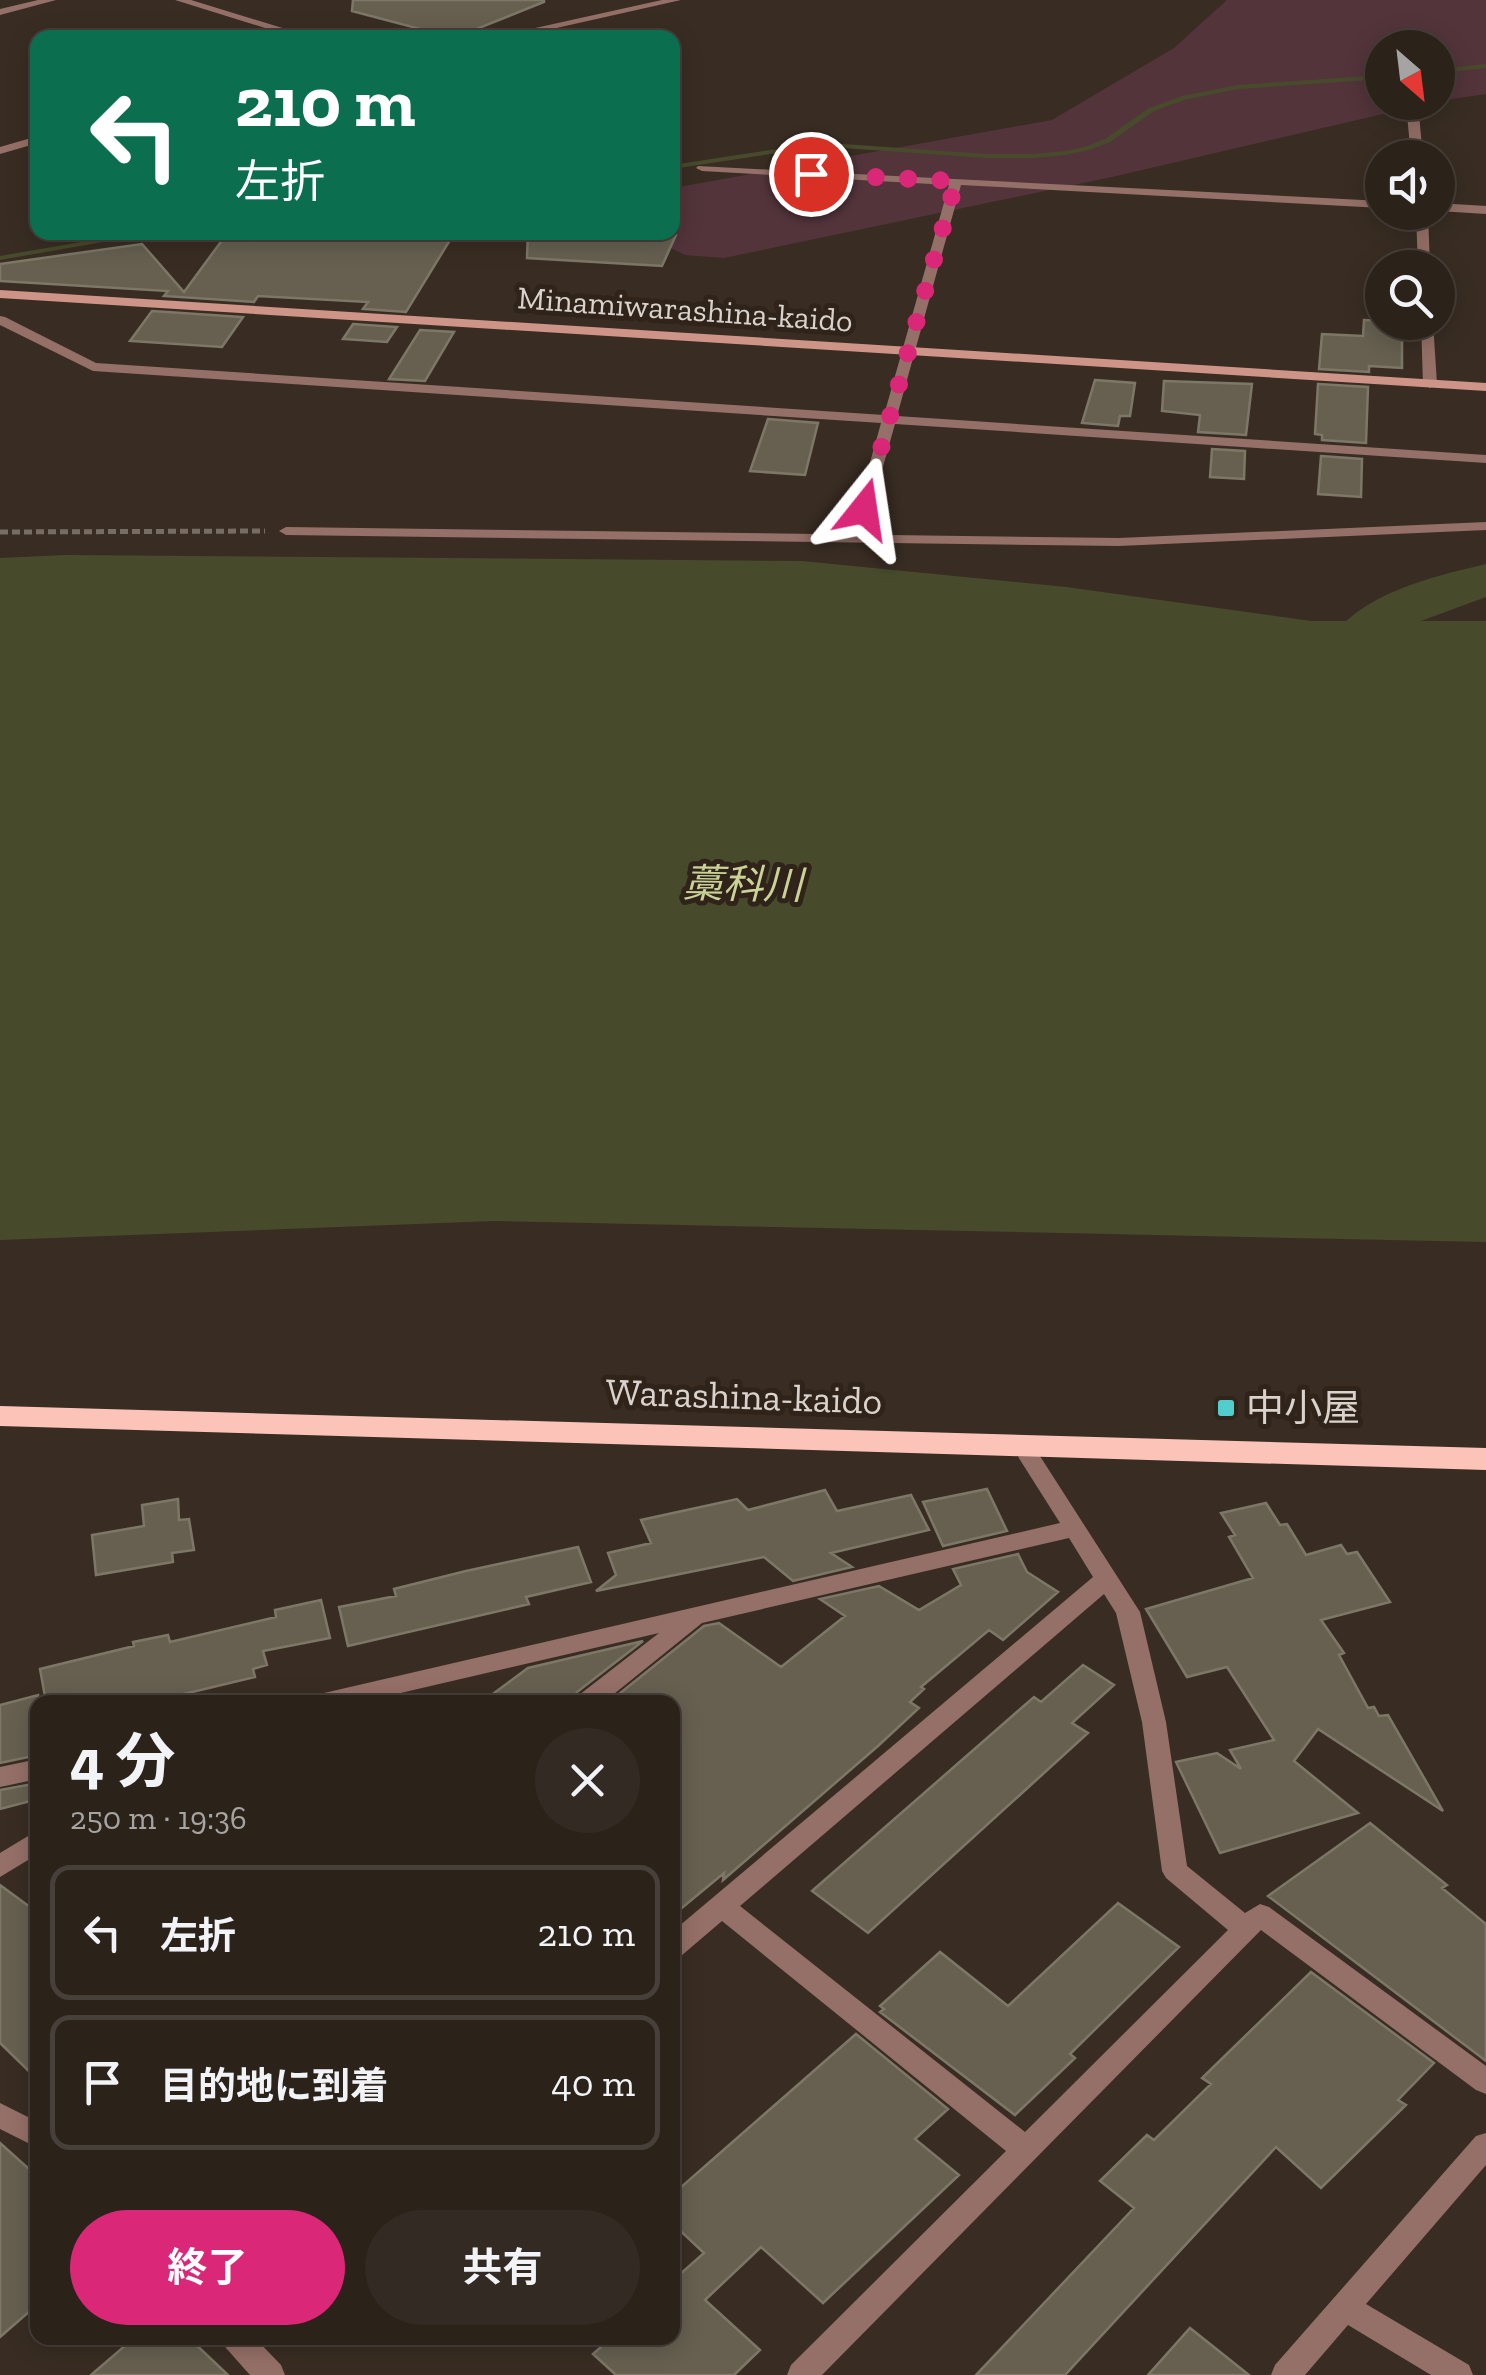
<!DOCTYPE html>
<html lang="ja">
<meta charset="utf-8">
<style>
:root{--surface:#2b221a;--page:#332a23;--text:#f1f3f6;--muted:#a6a4a2;--line:#473f39;--accent:#db2777}
body{margin:0;font-family:"Zilla Slab","Noto Sans JP",serif;background:var(--page);color:var(--text);height:100vh;display:flex;flex-direction:column;font-size:38px;white-space:nowrap}
*{box-sizing:border-box;margin:0}
p{font-size:32px;color:var(--muted)}
.icon{flex:none;width:55px;height:55px;fill:none;stroke:currentColor;stroke-width:2;stroke-linecap:round;stroke-linejoin:round}
.map{position:relative;flex:1;overflow:hidden}
.side{position:absolute;left:30px;top:1695px;width:650px;height:650px;display:flex;flex-direction:column;background:var(--surface);border-radius:20px;box-shadow:0 5px 25px #0003,0 0 0 2px var(--line)}
.side>*{flex:none}
.banner{position:absolute;left:30px;top:30px;width:650px;height:210px;border-radius:20px;box-shadow:0 5px 25px #0003,0 0 0 2px var(--line);background:#0b6e4f;color:#fff;overflow:hidden}
.needle{width:65px;rotate:152deg}
.buttons{position:absolute;left:1365px;top:30px;display:grid;gap:20px}
.buttons a{display:grid;place-items:center;width:90px;height:90px;border-radius:50%;background:var(--surface);box-shadow:0 5px 25px #0003,0 0 0 2px var(--line);font-size:50px}
.pin{position:absolute;display:grid;place-items:center;width:85px;height:85px;color:#fff;margin:-42px;border:5px solid #fff;border-radius:50%;box-shadow:0 2px 10px #0007}
.me{position:absolute;width:110px;margin:-55px;rotate:15deg;stroke-linejoin:round;filter:drop-shadow(0 0 8px #0008)}
.turn{display:flex;align-items:center;gap:35px;height:210px;padding:0 40px;font-size:45px}
.turn .icon{width:130px;height:130px;stroke-width:2.5}
.turn b{display:block;font-size:70px;line-height:85px}
.round{display:grid;place-items:center;flex:none;width:105px;height:105px;border-radius:52px;background:var(--page)}
.summary{display:flex;align-items:center;justify-content:space-between;height:170px;padding:0 40px}
h1{font-size:60px;font-weight:700;line-height:75px}
.action{display:flex;gap:20px;margin-top:auto;padding:20px 40px}
.action a{flex:1;height:115px;border-radius:60px;background:var(--accent);color:#fff;font-size:40px;font-weight:700;line-height:115px;text-align:center}
.action a+a{background:var(--page);color:var(--text)}
ul{padding:0;list-style:none}
li{display:flex;align-items:center;gap:30px;height:135px;margin:0 20px 15px;padding:0 20px;border:5px solid var(--line);border-radius:20px}
li div{flex:1}
li b{display:block;font-size:38px}
li em{font-style:normal}
.map>svg:first-child{display:block}
.green{fill:#53343b}
.water{fill:#474b2c}
.lines{fill:none;stroke-linecap:round;stroke-linejoin:round}
.stream{fill:#474b2c;fill-rule:evenodd}
.river{fill:#474b2c;fill-rule:evenodd}
.building{fill:#676051;stroke:#7d7767;stroke-width:2.5}
.path{stroke:#776d65;stroke-width:5;stroke-dasharray:8 4;stroke-linecap:butt}
.minor{fill:#957068;fill-rule:evenodd}
.tertiary{fill:#957068;fill-rule:evenodd}
.secondary{fill:#ce9487;fill-rule:evenodd}
.trunk{fill:#fcc4b8;fill-rule:evenodd}
.route{stroke:#db2777;stroke-width:18;stroke-dasharray:0 32.4}
.poi-dot{fill:#52cdce;stroke:#2f231a;stroke-width:4}
.labels{text-anchor:middle;dominant-baseline:central;stroke-width:10;stroke-linejoin:round;paint-order:stroke}
.far-street-label{font-size:32px;fill:#dad2cc;stroke:#2f231a}
.street-label{font-size:38px;fill:#dad2cc;stroke:#2f231a}
.poi-label{font-size:38px;fill:#dad2cc;stroke:#2f231a;text-anchor:start}
.water-label{font-size:40px;font-style:italic;fill:#cad297;stroke:#2f231a}
</style>
<div class="map">
<svg width="1486" height="2375" viewBox="0 0 1486 2375">
<rect width="100%" height="100%" fill="#392d23"/>
<path class="green" d="M1227 0H1486V94L1438 101V48H1382V102L1430 103 1112 177 724 258 685 255 641 233 672 232 673 188 1052 120 1174 48Z"/>
<path class="water" d="M66 555 802 561 1066 587 1311 621H1486V1242L493 1221 0 1240V558Z"/>
<g class="lines">
<path class="stream" d="M1486 64V68L1438 73V69Z
M1382 75V79L1238 89 1184 100 1154 111 1110 142 1089 150 1065 155 1033 158H986L843 148 770 154 672 169V165L770 150 843 144 986 154H1033L1065 151 1084 147 1105 139 1149 108 1182 96 1238 85Z
M140 232H160L0 260V256Z"/>
<path class="river" d="M1486 564V597L1418 622 1375 655 1355 660 1335 655 1327 643C1362 592 1429 578 1486 564Z"/>
</g>
<path class="building" d="M353 0H544V2L454 38 352 11Z
M261 232 333 236 335 232H411L408 237 450 240 406 312 363 309 368 302 258 296 254 302 164 296 168 291 0 281V264L142 244 184 292 223 239 255 241Z
M528 232H675L676 235 662 266 527 258Z
M152 311 243 317 222 347 130 341Z
M1364 320 1402 322V368L1369 366V372L1319 369 1322 334 1363 336Z
M353 324 397 327 387 342 343 339Z
M420 330 454 332 425 381 389 379Z
M1095 380 1135 383 1130 416H1120L1118 426 1082 423Z
M1164 381 1252 384 1246 435 1198 432 1200 415 1162 411Z
M1318 384 1368 387 1366 443 1322 440V435L1315 434Z
M768 419 818 423 805 475 750 471Z
M1212 449 1245 451 1244 479 1210 477Z
M1321 456 1362 459 1361 497 1318 494Z
M987 1489 1007 1531 943 1546 923 1502Z
M825 1490 837 1511 911 1495 929 1530 831 1553 852 1567 793 1581 764 1557 596 1591 616 1575 608 1553 651 1543 641 1520 737 1499 748 1510Z
M178 1499 179 1520 189 1519 194 1550 172 1553 173 1562 96 1575 92 1535 144 1526 142 1505Z
M1266 1503 1280 1525 1287 1524 1306 1555 1341 1545 1347 1554 1357 1552 1390 1602 1321 1620 1344 1653 1339 1655 1368 1708 1374 1707 1379 1716 1388 1715 1443 1811 1318 1729 1294 1761 1358 1813 1220 1853 1176 1762 1217 1753 1241 1769 1230 1750 1274 1740 1227 1667 1187 1677 1146 1609 1253 1578 1229 1537 1235 1535 1221 1513Z
M578 1547 591 1582 526 1597 529 1604 348 1646 339 1607 396 1596 394 1589 466 1571Z
M1018 1554 1027 1572 1058 1592 1003 1640 989 1630 921 1687 924 1689 910 1702 919 1708 878 1746 723 1880 724 1873 672 1916V1702H609L704 1626 719 1623 781 1667 845 1616 820 1599 879 1586 919 1610 961 1585 953 1569Z
M321 1600 330 1638 263 1651 267 1665 253 1669 255 1677 184 1694 185 1702H46L40 1669 134 1646 133 1642 168 1635 170 1642 276 1617 275 1610Z
M643 1641 577 1692 572 1702H482L528 1668Z
M1083 1665 1114 1685 1072 1723 1088 1733 868 1933 812 1891 1034 1697 1041 1702Z
M38 1695V1755L0 1763V1705Z
M38 1783V1799L0 1809V1790Z
M1370 1823 1447 1885 1442 1888 1486 1924V2061L1268 1896Z
M0 1885 38 1913V2080L0 2043Z
M1118 1903 1179 1947 1070 2054 1075 2058 1015 2115 880 2012 884 2009 880 2006 940 1952 1008 2006Z
M1311 1972 1434 2063 1398 2100 1406 2105 1321 2188 1276 2147 1065 2375H976L1134 2208 1100 2181 1147 2135 1154 2140 1211 2084 1202 2078Z
M856 2034 948 2109 915 2139 959 2175 823 2303 761 2247 705 2300 760 2350 734 2375H616L593 2354 611 2338H672V2271L678 2276 704 2253 672 2223V2195Z
M0 2143 38 2177V2304L0 2337Z
M1190 2328 1249 2375H1148Z
M134 2338H189L228 2375H91Z"/>
<g class="lines">
<path class="path" d="M0 532 265 531"/>
<path class="minor" d="M175 0H191L315 38H297Z
M662 0H681L512 38H490Z
M1413 111 1419 114 1423 158H1411L1407 114Z
M38 136V143L0 154V147Z
M698 166 1382 201V208L961 185 897 416 1486 455V463L895 424 871 509 864 513 857 509 881 423 93 371 0 325V316L5 317 96 363 884 415 949 185 702 171 696 168Z
M1438 203 1486 206V214L1438 211Z
M1416 212H1428L1430 268H1418Z
M1421 322H1433L1437 384 1430 388 1423 384Z
M1486 522V530L1119 546 286 535 279 531 286 527 1119 538Z
M1021 1436 1029 1439 1140 1612 1166 1722 1187 1866 1245 1913 1260 1904 1269 1907 1486 2066V2094L1476 2090 1261 1930 822 2375H787L791 2365 1006 2151 722 1921 681 1956 672 1959V1932L1093 1577 1069 1538 702 1623 604 1702H576L579 1695 659 1633 362 1702H312L315 1695 324 1693 1060 1523 1010 1444 1013 1439ZM1104 1594 1116 1613 1142 1722 1162 1871 1166 1878 1228 1930 1025 2132 740 1906Z
M38 1759V1779L0 1787V1767Z
M38 1830V1854L0 1877V1853Z
M0 2103 38 2122V2148L0 2129Z
M1486 2133V2165L1366 2304 1469 2365 1473 2375H1431L1348 2325 1305 2375H1271L1275 2365 1476 2136Z
M221 2338H255L281 2365 285 2375H250L226 2348Z"/>
<path class="tertiary" d="M38 0H56L0 15V9Z"/>
<path class="secondary" d="M0 290 1486 383V391L0 298Z"/>
<path class="trunk" d="M0 1406 1486 1448V1470L0 1426Z"/>
</g>
<g class="lines">
<path class="route" d="M811 174 956 181 864 509"/>
</g>
<rect class="poi-dot" x="1216" y="1398" width="20" height="20" rx="5"/>
<g class="labels">
<g class="far-street-label">
<text transform="translate(685 309) rotate(4)">Minamiwarashina-kaido</text>
</g>
<g class="street-label">
<text transform="translate(744 1396) rotate(2)">Warashina-kaido</text>
</g>
<g class="poi-label">
<text x="1246" y="1408">中小屋</text>
</g>
<g class="water-label">
<text transform="translate(743 884) rotate(1)">藁科川</text>
</g>
</g>
</svg>
<div class="buttons">
<a><svg class="needle" viewBox="-14 -14 28 28"><path d="M0-13l5 13h-10z" fill="#e53935"/><path d="M0 13l5-13h-10z" fill="#a6a4a2"/></svg></a>
<a><svg class="icon" aria-label="sound" viewBox="0 0 24 24"><path d="M4 9h4l5-4v14l-5-4H4zM17 9q2 3 0 6"/></svg></a>
<a><svg class="icon" aria-label="search" viewBox="0 0 24 24"><circle cx="10" cy="10" r="6"/><path d="M15 15l6 6"/></svg></a>
</div>
<div class="pin" style="left:811px;top:174px;background:#d93025"><svg class="icon" aria-label="arrive" viewBox="0 0 24 24"><path d="M6 21V4h12l-3 4 3 4H6"/></svg></div>
<svg class="me" style="left:864px;top:509px" viewBox="-20 -20 40 40"><path d="M0-17L14 15 0 8-14 15z" fill="#db2777" stroke="#fff" stroke-width="4"/></svg>
<div class="banner">
<div class="turn"><svg class="icon" aria-label="left" viewBox="0 0 24 24"><path d="M17 20v-9H6M10 6l-5 5 5 5"/></svg><div><b>210 m</b>左折</div></div>
</div>
<section class="side">
<div class="summary"><div><h1>4 分</h1><p>250 m · 19:36</p></div><a class="round"><svg class="icon" aria-label="close" viewBox="0 0 24 24"><path d="M6 6l12 12M18 6L6 18"/></svg></a></div>
<ul>
<li><svg class="icon" aria-label="left" viewBox="0 0 24 24"><path d="M17 20v-9H6M10 6l-5 5 5 5"/></svg><div><b>左折</b></div><em>210 m</em></li>
<li><svg class="icon" aria-label="arrive" viewBox="0 0 24 24"><path d="M6 21V4h12l-3 4 3 4H6"/></svg><div><b>目的地に到着</b></div><em>40 m</em></li>
</ul>
<div class="action"><a>終了</a><a>共有</a></div>
</section>
</div>
